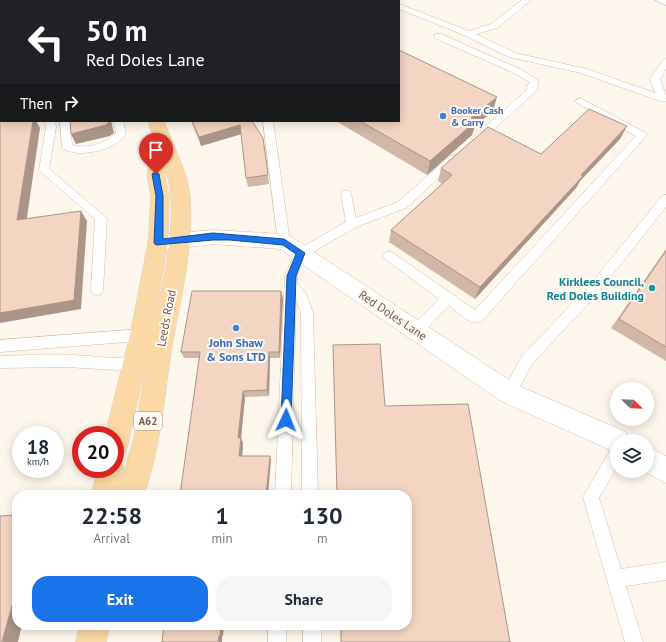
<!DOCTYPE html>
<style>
:root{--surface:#fff;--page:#f6f6f7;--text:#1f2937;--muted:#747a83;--accent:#1a73e8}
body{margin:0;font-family:"PT Sans",sans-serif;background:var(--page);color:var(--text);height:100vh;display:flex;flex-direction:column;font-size:15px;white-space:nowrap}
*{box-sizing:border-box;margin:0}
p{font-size:13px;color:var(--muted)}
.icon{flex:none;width:22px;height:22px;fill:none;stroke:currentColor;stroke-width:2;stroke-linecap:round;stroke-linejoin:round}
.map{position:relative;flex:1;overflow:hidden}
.drawer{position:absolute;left:12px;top:490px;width:400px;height:140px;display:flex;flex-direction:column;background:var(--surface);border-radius:16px;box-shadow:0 2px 10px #0003}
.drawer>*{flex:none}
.guide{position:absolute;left:0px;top:0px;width:400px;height:122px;box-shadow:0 2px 10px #0003;background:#202124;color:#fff;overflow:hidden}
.needle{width:26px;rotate:113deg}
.fabs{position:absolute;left:610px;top:382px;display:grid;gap:8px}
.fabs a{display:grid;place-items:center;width:44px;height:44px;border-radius:50%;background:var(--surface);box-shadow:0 2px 10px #0003;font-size:20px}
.speed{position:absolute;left:12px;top:426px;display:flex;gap:8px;font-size:20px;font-weight:700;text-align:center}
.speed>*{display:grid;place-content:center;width:52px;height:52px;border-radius:50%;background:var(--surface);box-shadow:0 2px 10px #0003;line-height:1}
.speed small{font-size:10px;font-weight:400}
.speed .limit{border:6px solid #d22;background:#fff;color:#111}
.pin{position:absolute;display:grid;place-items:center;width:34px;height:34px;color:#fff;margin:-41px -17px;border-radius:50% 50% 50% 0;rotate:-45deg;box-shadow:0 0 4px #0007}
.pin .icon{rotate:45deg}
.me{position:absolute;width:44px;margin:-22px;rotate:2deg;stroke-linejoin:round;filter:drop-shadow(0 0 3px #0008)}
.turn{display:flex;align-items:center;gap:14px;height:84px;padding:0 20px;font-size:18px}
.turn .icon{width:52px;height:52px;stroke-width:2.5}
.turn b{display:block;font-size:28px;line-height:34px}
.then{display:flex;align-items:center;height:38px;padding:0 20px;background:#0003;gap:8px;font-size:15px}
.eta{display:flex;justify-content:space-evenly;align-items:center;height:68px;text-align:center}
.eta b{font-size:24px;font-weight:700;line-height:28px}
.button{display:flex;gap:8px;margin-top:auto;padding:8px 20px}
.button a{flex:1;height:46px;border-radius:16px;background:var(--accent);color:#fff;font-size:16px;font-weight:700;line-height:46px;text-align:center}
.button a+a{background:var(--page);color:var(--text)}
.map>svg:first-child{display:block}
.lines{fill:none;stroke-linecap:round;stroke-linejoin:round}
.lane-casing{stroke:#d1beb0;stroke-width:1}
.street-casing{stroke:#d1beb0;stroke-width:1}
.primary-casing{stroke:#dad1cd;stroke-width:1}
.lane{fill:#fff;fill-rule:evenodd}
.street{fill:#fff;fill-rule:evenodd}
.primary{fill:#fbd9a5;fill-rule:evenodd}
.wall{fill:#d1b7a8}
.shaded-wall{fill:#aa9588}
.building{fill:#f3d5c3;stroke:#aa9588}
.route{fill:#1a73e8;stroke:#114b97}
.shop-dot{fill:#3f7fe0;stroke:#fffaf3;stroke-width:1.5}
.culture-dot{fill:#0f9aa8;stroke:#fffaf3;stroke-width:1.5}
.labels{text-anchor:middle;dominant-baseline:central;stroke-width:4;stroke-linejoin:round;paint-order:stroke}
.far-shop-label{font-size:10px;font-weight:bold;fill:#366cbe;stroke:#fffaf3;text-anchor:start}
.shield{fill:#fffaf3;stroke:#a28b7f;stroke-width:1}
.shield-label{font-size:11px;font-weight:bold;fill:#7a5c4d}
.culture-label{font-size:12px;font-weight:bold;fill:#0d838f;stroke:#fffaf3;text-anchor:end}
.street-label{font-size:12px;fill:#7a5c4d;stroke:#fffaf3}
.shop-label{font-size:12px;font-weight:bold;fill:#366cbe;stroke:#fffaf3}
</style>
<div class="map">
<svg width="666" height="642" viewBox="0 0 666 642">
<rect width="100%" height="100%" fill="#fdf6ec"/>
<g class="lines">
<defs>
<path id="lane" d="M83 0H91V1H83Z
M374 0H384L385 1H375Z
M522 0H531L497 28 476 34 515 53 587 69 655 93 650 79 663 60 666 59V69L660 79 666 96V101H660L581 73 509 57 466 36 399 9V4L469 31 491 24Z
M655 0H666V5Z
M435 34H441L522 70 539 81 537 89 532 95 480 141 476 142 471 139 526 91 529 82 516 74 435 38 434 36Z
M0 53H1V59H0Z
M580 98 646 133 647 135 481 322C470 326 457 312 449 305L421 335 416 337 411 335 409 331 411 327 439 299 385 259 383 256 385 253 389 251 393 253 475 310 636 136 577 103 575 101Z
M45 121H55L56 127 49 169 107 218 103 290 101 294 97 295 93 294 91 290 95 219 39 170 46 127Z
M60 121H70L72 145C86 149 106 144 116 133L113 121H123L126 134C116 148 96 153 79 153 74 153 68 151 63 149L62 147Z
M263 121H273L290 242 288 245 284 246 280 245 278 242Z
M454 155 458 156 459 158 458 160 406 208 356 227 306 256 297 276V283L306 294 313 313 318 495H302L301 313 296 300 291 495H275L285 276 295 253 297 250 346 222 341 194 342 191H350L351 194 356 218 398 202 450 156Z
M666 195V207L597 294 532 364 514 398 509 400 504 398 502 393 522 356 589 286 662 196Z
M141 329 151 334 153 338 151 342 146 344 139 341 0 352V340Z
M139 354 144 356 146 360 144 364 133 368 117 370 66 367 0 368V356C25 355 50 354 74 355 96 356 118 361 139 354Z
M617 445V467L599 498 621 569 666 562V580L626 586 643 642H625L583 497 612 447Z
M268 625H286V642H268Z
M303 625H321V642H303Z"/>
<path id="street" d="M213 230 284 234 291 237 517 385 626 432 630 441H617V453L501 401 280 249 213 244 158 251 151 248 148 243 151 238 158 235Z
M647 446 666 456V483L643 471H647Z"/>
<path id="primary" d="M120 0H134V1H120Z
M148 121H164C173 145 187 170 190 196 194 246 181 297 172 346 164 396 161 447 144 495H93L92 491 98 469H115V458L120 460 124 469 119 492 133 441 149 349 128 445 124 454 115 457V435H105L130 335 148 243 151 196 147 175 155 142ZM166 171C180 217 163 282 153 328L168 243 169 196 165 175Z
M80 625H110L106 642H76Z"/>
</defs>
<use href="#lane" class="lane-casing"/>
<use href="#street" class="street-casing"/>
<use href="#primary" class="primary-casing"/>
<use href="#lane" class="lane"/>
<use href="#street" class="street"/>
<use href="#primary" class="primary"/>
</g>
<path class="wall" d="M493 111 475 126 472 135 427 175 336 121H399Z
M191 121H252L263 138 269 184 248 187 246 178 241 134 201 146Z
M627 126 620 139 580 181 576 188 475 299 389 242 391 230 442 184 438 181 441 168 541 154Z
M666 249V361L611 328Z
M283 298 280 358H270L269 396 245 397 241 438 243 443 242 456 271 460 180 495 200 358H184L181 352Z"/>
<path class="shaded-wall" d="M54 0H60V1H53Z
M270 0H319L314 1H264Z
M497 97 493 111 475 126 472 135 427 175 430 161 471 118Z
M33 121H36L40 128 25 231 17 220Z
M109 121H111L114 133 110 136 76 144 71 134Z
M240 125 242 134 201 146 199 137Z
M627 126 620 139 580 181 576 188 475 299 480 287 581 175Z
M81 211 87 221 81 309 0 323V313Z
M281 291 283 298 280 358 279 352Z
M269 352 270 358 269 396 267 390Z
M243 391 245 397 241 438 243 443 242 460 239 456 238 438Z
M270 456 271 460 268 495H266Z
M17 587V625H22L18 642H2Z
M231 625H234V627H231Z
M221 627H224L223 636H222V642H218L219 636Z"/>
<path class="building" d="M17 0H54L53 1H17Z
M62 0H82V1H62Z
M147 0H270L264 1H148Z
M399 50 497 97 471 118 476 121 430 161 360 121H399Z
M0 84H1V121H33L17 220 81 211 74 300 0 313Z
M589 109 627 126 581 175 583 176 480 287 391 230 452 175 441 168 488 127 541 154Z
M70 121H109V122L106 125 71 134Z
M192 121H252L263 138 268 175 246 178 240 125 199 137Z
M666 251V347L619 319Z
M192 291H281L279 352H269L267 390 243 391 238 438H241L239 456H270L266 495H180L200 352H181Z
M380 344 385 406 468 404 510 642H341V625H407V495H337L333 345Z
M17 515V587L2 642H0V516Z
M164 625H231V627H221L220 636H219L218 642H162Z"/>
<path class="route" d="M156 172 159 174 163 196V239L213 233 284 239 305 253 296 276 291 420 289 423 286 425 282 423 281 420 287 276 296 254 283 245 230 240H213L156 245 154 243 156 196 152 174Z"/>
<g class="shop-dot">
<circle cx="443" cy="116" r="4"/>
<circle cx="236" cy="328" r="4"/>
</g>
<circle class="culture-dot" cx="652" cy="288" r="4"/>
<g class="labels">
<g class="far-shop-label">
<text x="451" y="110">Booker Cash<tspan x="451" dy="12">&amp; Carry</tspan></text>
</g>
<rect class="shield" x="134" y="412" width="28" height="18" rx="3"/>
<g class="shield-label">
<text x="148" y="421">A62</text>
</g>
<g class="culture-label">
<text x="644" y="281">Kirklees Council,<tspan x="644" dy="14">Red Doles Building</tspan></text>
</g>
<g class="street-label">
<text transform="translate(393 315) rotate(34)">Red Doles Lane</text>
<text transform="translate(166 318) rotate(-79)">Leeds Road</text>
</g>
<g class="shop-label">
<text x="236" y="342">John Shaw<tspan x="236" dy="14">&amp; Sons LTD</tspan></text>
</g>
</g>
</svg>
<div class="fabs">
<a><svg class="needle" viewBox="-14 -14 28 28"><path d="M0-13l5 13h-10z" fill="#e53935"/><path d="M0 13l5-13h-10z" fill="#747a83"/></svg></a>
<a><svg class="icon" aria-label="layers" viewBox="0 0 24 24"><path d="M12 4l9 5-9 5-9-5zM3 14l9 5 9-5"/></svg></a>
</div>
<div class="speed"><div>18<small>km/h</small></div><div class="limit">20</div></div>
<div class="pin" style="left:156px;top:174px;background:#d93025"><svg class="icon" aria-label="arrive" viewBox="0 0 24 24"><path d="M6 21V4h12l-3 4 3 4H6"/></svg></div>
<svg class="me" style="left:286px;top:420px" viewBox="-20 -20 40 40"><path d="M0-17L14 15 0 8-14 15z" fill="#1a73e8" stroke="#fff" stroke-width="4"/></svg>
<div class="guide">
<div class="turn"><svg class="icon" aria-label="left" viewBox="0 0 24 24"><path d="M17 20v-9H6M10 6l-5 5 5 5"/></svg><div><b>50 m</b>Red Doles Lane</div></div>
<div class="then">Then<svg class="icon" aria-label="right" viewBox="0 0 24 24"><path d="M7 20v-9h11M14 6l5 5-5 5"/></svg></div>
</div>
<section class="drawer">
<div class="eta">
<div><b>22:58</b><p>Arrival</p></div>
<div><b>1</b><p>min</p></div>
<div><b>130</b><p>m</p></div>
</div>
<div class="button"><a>Exit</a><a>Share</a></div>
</section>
</div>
